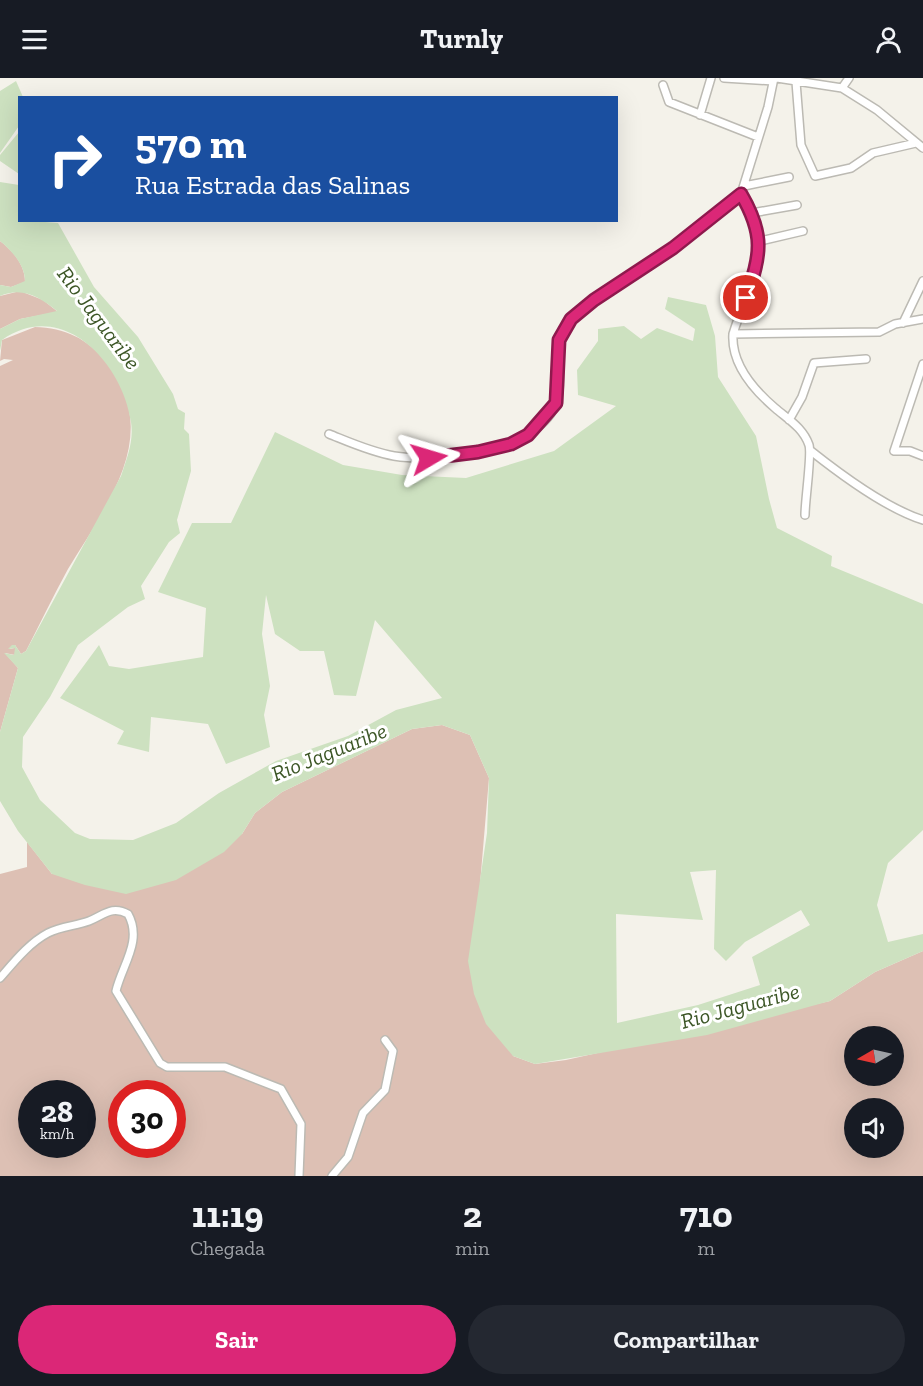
<!DOCTYPE html>
<html lang="pt">
<style>
:root{--surface:#171b24;--page:#242831;--text:#f1f3f6;--muted:#9ea1a6;--accent:#db2777}
body{margin:0;font-family:"Zilla Slab",serif;background:var(--page);color:var(--text);height:100vh;display:flex;flex-direction:column;font-size:22px;white-space:nowrap}
*{box-sizing:border-box;margin:0}
p{font-size:20px;color:var(--muted)}
.icon{flex:none;width:33px;height:33px;fill:none;stroke:currentColor;stroke-width:2;stroke-linecap:round;stroke-linejoin:round}
.map{position:relative;height:1098px;overflow:hidden}
.side{display:flex;flex-direction:column;background:var(--surface);flex:1}
.side>*{flex:none}
.hud{position:absolute;left:18px;top:18px;width:600px;height:126px;border-radius:0px;box-shadow:0 6px 24px #0002;background:#1a4fa0;color:#fff;overflow:hidden}
.needle{width:39px;rotate:261deg}
.tools{position:absolute;left:844px;top:948px;display:grid;gap:12px}
.tools a{display:grid;place-items:center;width:60px;height:60px;border-radius:50%;background:var(--surface);box-shadow:0 6px 24px #0002;font-size:30px}
.speed{position:absolute;left:18px;top:1002px;display:flex;gap:12px;font-size:30px;font-weight:700;text-align:center}
.speed>*{display:grid;place-content:center;width:78px;height:78px;border-radius:50%;background:var(--surface);box-shadow:0 6px 24px #0002;line-height:1}
.speed small{font-size:15px;font-weight:400}
.speed .limit{border:9px solid #d22;background:#fff;color:#111}
.pin{position:absolute;display:grid;place-items:center;width:51px;height:51px;color:#fff;margin:-26px;border:3px solid #fff;border-radius:50%;box-shadow:0 2px 6px #0007}
.me{position:absolute;width:66px;margin:-33px;rotate:83deg;stroke-linejoin:round;filter:drop-shadow(0 0 4px #0008)}
.turn{display:flex;align-items:center;gap:21px;height:126px;padding:0 18px;font-size:27px}
.turn .icon{width:78px;height:78px;stroke-width:2.5}
.turn b{display:block;font-size:42px;line-height:51px}
.eta{display:flex;justify-content:space-evenly;align-items:center;height:102px;text-align:center}
.eta b{font-size:36px;font-weight:800;line-height:42px}
.button{display:flex;gap:12px;margin-top:auto;padding:12px 18px}
.button a{flex:1;height:69px;border-radius:36px;background:var(--accent);color:#fff;font-size:24px;font-weight:800;line-height:69px;text-align:center}
.button a+a{background:var(--page);color:var(--text)}
header{display:flex;justify-content:space-between;align-items:center;height:78px;padding:0 18px;background:var(--surface);font-size:27px;font-weight:800}
.map>svg:first-child{display:block}
.green{fill:#ddc0b4;fill-rule:evenodd}
.water{fill:#cde1c0;fill-rule:evenodd}
.lines{fill:none;stroke-linecap:round;stroke-linejoin:round}
.minor-casing{stroke:#bcbab3;stroke-width:10}
.minor{stroke:#fff;stroke-width:7}
.route-casing{stroke:#8e194d;stroke-width:15}
.route{stroke:#db2777;stroke-width:10}
.labels{text-anchor:middle;dominant-baseline:central;stroke-width:6;stroke-linejoin:round;paint-order:stroke}
.water-label{font-size:22px;font-style:italic;fill:#3c5626;stroke:#fff}
</style>
<header><svg class="icon" aria-label="menu" viewBox="0 0 24 24"><path d="M4 6h16M4 12h16M4 18h16"/></svg>Turnly<svg class="icon" aria-label="person" viewBox="0 0 24 24"><circle cx="12" cy="8" r="4"/><path d="M4 21q1-7 8-7t8 7"/></svg></header>
<div class="map">
<svg width="923" height="1098" viewBox="0 0 923 1098">
<rect width="100%" height="100%" fill="#f4f2ea"/>
<path class="green" d="M0 163C13 173 25 187 25 204L11 209 0 207Z
M20 213 43 222 58 234 20 241 0 251V218Z
M35 249C65 250 87 260 106 284 164 355 107 427 68 491 53 518 40 546 26 573L21 576 15 567 9 571 15 570V577L5 575 18 590 0 654V288L13 282 4 281 0 283 2 262Z
M442 647 470 657 489 700 480 806 513 978 535 986 566 982 830 923 875 894 923 873V1098H0V796L27 789V764L52 796 242 756 255 735 282 714 412 651ZM855 958H894V998H855ZM32 1016H82V1066H32ZM122 1016H172V1066H122ZM855 1030H894V1070H855Z"/>
<path class="water" d="M16 3 23 19 20 20 19 48 0 75V13Z
M19 54V96L0 83V77Z
M0 104 19 107 20 142 58 145 94 209 138 259 173 316 178 331 185 335 184 351 189 356 191 393 177 442 180 455 169 464 141 508 145 521 128 529 78 567 50 619 23 659 22 689 40 722 75 755 90 761 133 762 176 745 219 715 276 683 348 658 396 632 442 620 375 542 356 618 334 617 324 573H300L275 556 266 517 262 556 270 608 264 637 270 669 226 686 208 646 151 639 149 674 117 666 124 653 60 620 99 567 109 588 129 591 203 579 206 530 158 514 192 445H231L275 354 343 387 402 397 466 400 554 373 616 328 578 317 577 292 598 263V251L624 248 641 261 657 250 693 263 695 251 665 231 668 219 706 227 715 258 718 299 756 358 769 421 777 450 832 478 831 488 923 526V752L888 785 877 827 888 864 923 856V873L875 894 830 923 707 957 535 986 513 978 486 946 474 916 468 883 487 755 489 700 470 657 442 647 412 651 282 714 255 735 242 756 224 774 176 802 126 816 85 807 52 796 18 753 0 723V654L18 590 4 575 14 577 15 570 8 571 12 567H15L21 576 26 573 121 398C127 380 134 363 131 344 123 286 63 219 2 262L0 273V251L20 241 57 233C40 219 22 208 0 218V207L11 209 25 203C25 187 12 173 0 163ZM716 792 714 871 726 883 745 864 801 832 810 847 752 879 760 907 698 927 617 945 616 836 703 842 690 794Z"/>
<g class="lines">
<defs>
<path id="minor" d="M724 0 773 3
M774 0 768 29 741 116C776 176 751 197 733 256 731 286 754 312 775 330 789 342 803 350 809 367 812 376 805 422 805 437
M777 0 842 10 877 32 923 70
M796 4 801 67 815 98 851 90 873 75 916 65
M663 7 669 24 758 59
M842 10 849 0
M700 37 711 0
M744 108 789 99
M752 135 797 127
M760 163 803 153
M903 245 923 203
M733 256 879 254 895 246 923 241
M923 286 894 373H910L923 378
M789 342 802 319 814 285 866 281
M329 356C349 364 371 374 394 378 438 385 540 375 557 323 565 298 550 265 569 244 590 220 621 206 647 188 680 166 710 141 741 116
M811 373C840 396 888 431 923 442
M0 900C14 884 29 865 48 855 61 848 76 848 89 843 104 837 112 827 128 836 143 863 122 887 116 913L160 985 167 989H225L281 1011 301 1046 299 1098
M332 1098 348 1079 363 1035 385 1012 393 973 385 962"/>
</defs>
<use href="#minor" class="minor-casing"/>
<use href="#minor" class="minor"/>
</g>
<g class="lines">
<defs>
<path id="route" d="M429 380 478 374 511 366 528 357 556 325 559 262 571 241 594 222 673 170 741 116C765 157 761 176 746 220"/>
</defs>
<use href="#route" class="route-casing"/>
<use href="#route" class="route"/>
</g>
<g class="labels">
<g class="water-label">
<text transform="translate(99 240) rotate(53)">Rio Jaguaribe</text>
<text transform="translate(329 674) rotate(-22)">Rio Jaguaribe</text>
<text transform="translate(740 928) rotate(-15)">Rio Jaguaribe</text>
</g>
</g>
</svg>
<div class="tools">
<a><svg class="needle" viewBox="-14 -14 28 28"><path d="M0-13l5 13h-10z" fill="#e53935"/><path d="M0 13l5-13h-10z" fill="#9ea1a6"/></svg></a>
<a><svg class="icon" aria-label="sound" viewBox="0 0 24 24"><path d="M4 9h4l5-4v14l-5-4H4zM17 9q2 3 0 6"/></svg></a>
</div>
<div class="speed"><div>28<small>km/h</small></div><div class="limit">30</div></div>
<div class="pin" style="left:746px;top:220px;background:#d93025"><svg class="icon" aria-label="arrive" viewBox="0 0 24 24"><path d="M6 21V4h12l-3 4 3 4H6"/></svg></div>
<svg class="me" style="left:429px;top:380px" viewBox="-20 -20 40 40"><path d="M0-17L14 15 0 8-14 15z" fill="#db2777" stroke="#fff" stroke-width="4"/></svg>
<div class="hud">
<div class="turn"><svg class="icon" aria-label="right" viewBox="0 0 24 24"><path d="M7 20v-9h11M14 6l5 5-5 5"/></svg><div><b>570 m</b>Rua Estrada das Salinas</div></div>
</div>
</div>
<section class="side">
<div class="eta">
<div><b>11:19</b><p>Chegada</p></div>
<div><b>2</b><p>min</p></div>
<div><b>710</b><p>m</p></div>
</div>
<div class="button"><a>Sair</a><a>Compartilhar</a></div>
</section>
